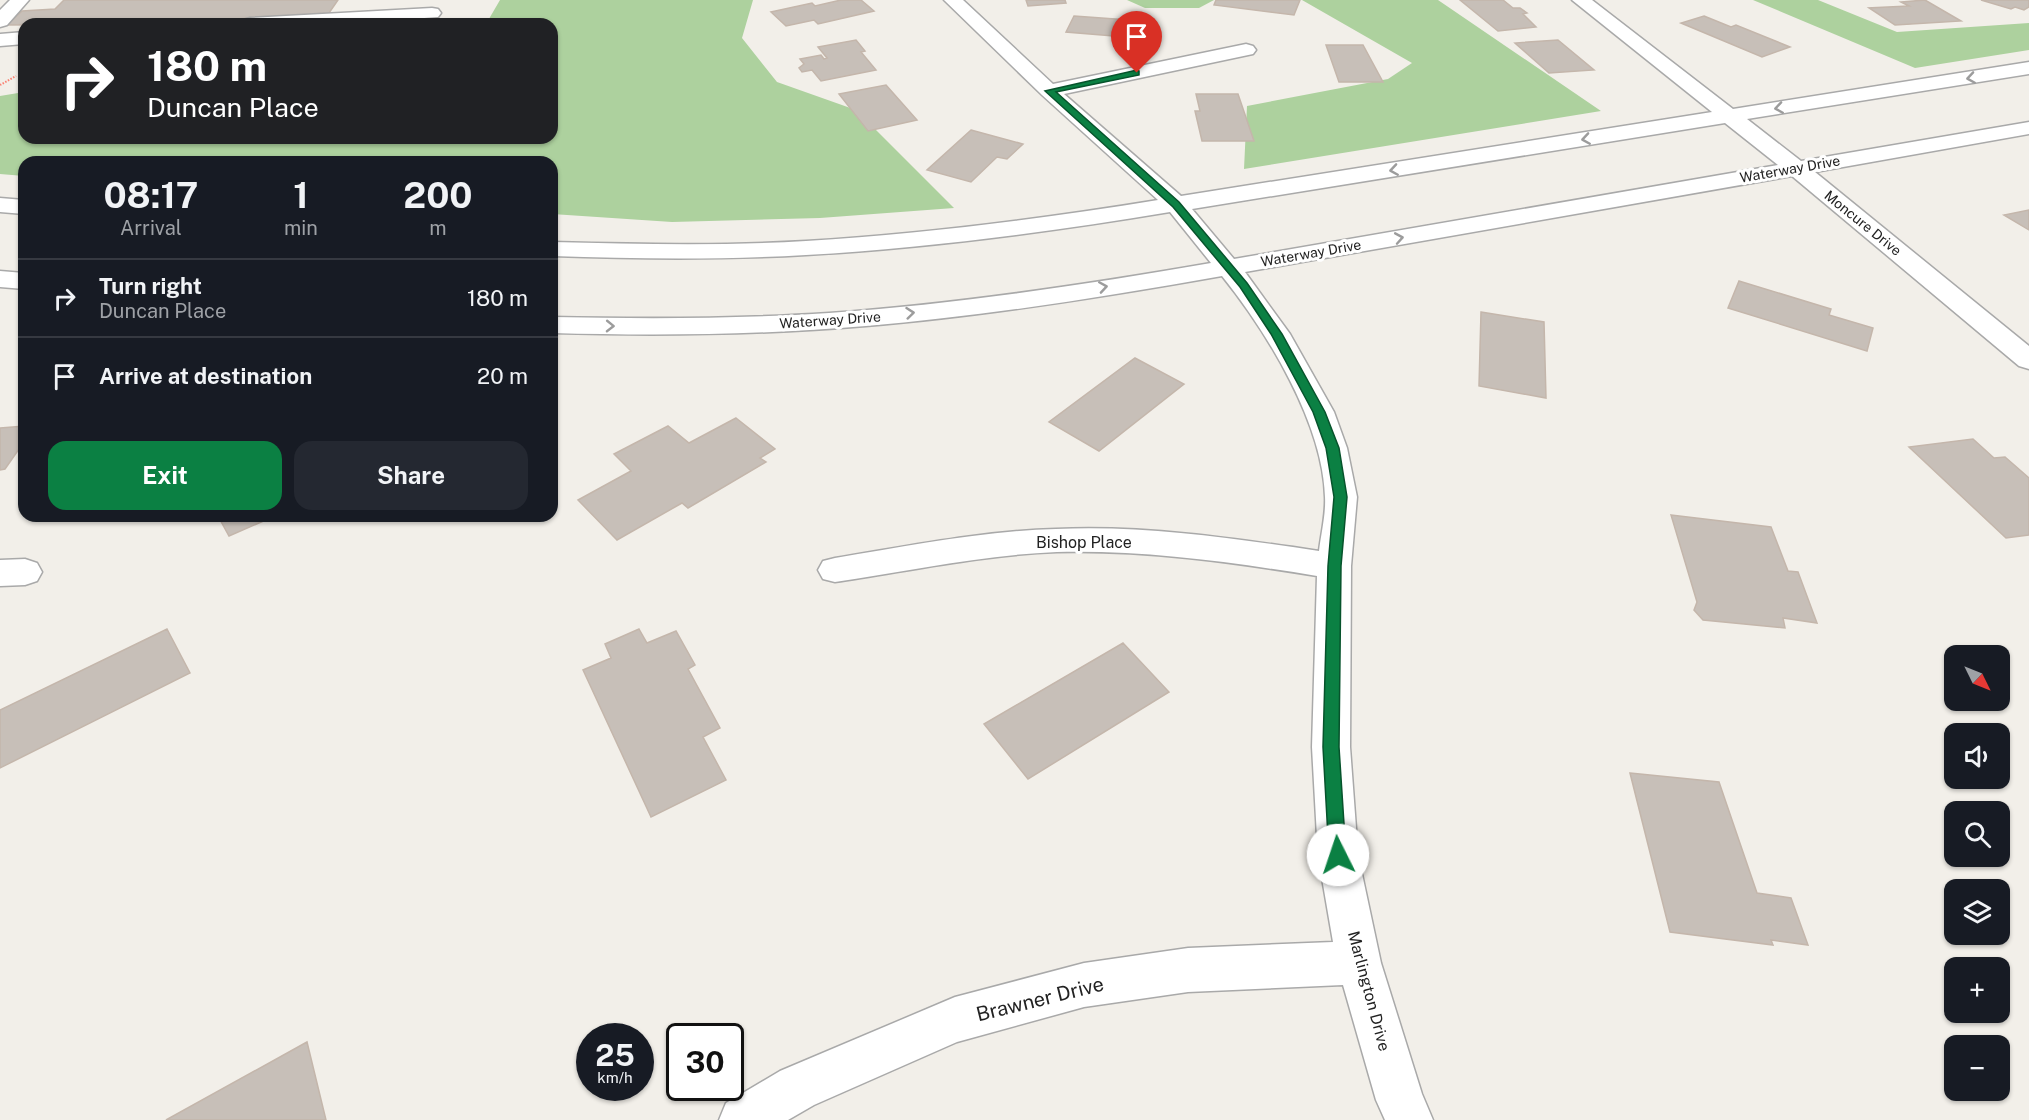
<!DOCTYPE html>
<meta charset="utf-8">
<style>
:root{--surface:#171b24;--page:#242831;--text:#f1f3f6;--muted:#9ea1a6;--line:#363941;--accent:#0b8043}
body{margin:0;font-family:"Public Sans",sans-serif;background:var(--page);color:var(--text);height:100vh;display:flex;flex-direction:column;font-size:22px;white-space:nowrap}
*{box-sizing:border-box;margin:0}
p{font-size:20px;color:var(--muted)}
.icon{flex:none;width:33px;height:33px;fill:none;stroke:currentColor;stroke-width:2;stroke-linecap:round;stroke-linejoin:round}
.map{position:relative;flex:1;overflow:hidden}
.details{position:absolute;left:18px;top:156px;width:540px;height:366px;display:flex;flex-direction:column;background:var(--surface);border-radius:18px;box-shadow:0 2px 4px #0004}
.details>*{flex:none}
.guide{position:absolute;left:18px;top:18px;width:540px;height:126px;border-radius:18px;box-shadow:0 2px 4px #0004;background:#202124;color:#fff;overflow:hidden}
.needle{width:39px;rotate:133deg}
.fabs{position:absolute;left:1944px;top:645px;display:grid;gap:12px}
.fabs a{display:grid;place-items:center;width:66px;height:66px;border-radius:12px;background:var(--surface);box-shadow:0 2px 4px #0004;font-size:30px}
.speed{position:absolute;left:576px;top:1023px;display:flex;gap:12px;font-size:30px;font-weight:700;text-align:center}
.speed>*{display:grid;place-content:center;width:78px;height:78px;border-radius:50%;background:var(--surface);box-shadow:0 2px 4px #0004;line-height:1}
.speed small{font-size:15px;font-weight:400}
.speed .limit{border:3px solid #111;border-radius:9px;background:#fff;color:#111}
.pin{position:absolute;display:grid;place-items:center;width:51px;height:51px;color:#fff;margin:-62px -26px;border-radius:50% 50% 50% 0;rotate:-45deg;box-shadow:0 0 6px #0007}
.pin .icon{rotate:45deg}
.me{position:absolute;width:66px;margin:-33px;rotate:356deg;stroke-linejoin:round;filter:drop-shadow(0 0 4px #0008)}
.turn{display:flex;align-items:center;gap:21px;height:126px;padding:0 30px;font-size:27px}
.turn .icon{width:78px;height:78px;stroke-width:2.5}
.turn b{display:block;font-size:42px;line-height:51px}
.eta{display:flex;justify-content:space-evenly;align-items:center;height:102px;text-align:center}
.eta b{font-size:36px;font-weight:700;line-height:42px}
.cta{display:flex;gap:12px;margin-top:auto;padding:12px 30px}
.cta a{flex:1;height:69px;border-radius:18px;background:var(--accent);color:#fff;font-size:24px;font-weight:700;line-height:69px;text-align:center}
.cta a+a{background:var(--page);color:var(--text)}
ul{padding:0;list-style:none}
li{display:flex;align-items:center;gap:18px;height:78px;padding:0 30px;border-top:2px solid var(--line)}
li div{flex:1}
li b{display:block;font-size:22px}
li em{font-style:normal}
.map>svg:first-child{display:block}
.forest{fill:#add19e}
.building{fill:#c7bfb8;stroke:#c4b6ab;stroke-width:1.5}
.lines{fill:none;stroke-linecap:round;stroke-linejoin:round}
.minor-casing{stroke:#a9a9a9;stroke-width:3}
.path{stroke:#fa8072;stroke-width:2;stroke-dasharray:1.5 1.5;stroke-linecap:butt}
.minor{fill:#fff;fill-rule:evenodd}
.oneway{stroke:#9c9c9c}
.route{fill:#0b8043;stroke:#07532c;stroke-width:1.5}
.labels{text-anchor:middle;dominant-baseline:central;stroke-width:6;stroke-linejoin:round;paint-order:stroke}
.far-street-label{font-size:14px;fill:#222;stroke:#fff}
.street-label{font-size:16px;fill:#222;stroke:#fff}
.near-street-label{font-size:20px;fill:#222;stroke:#fff}
</style>
<div class="map">
<svg width="2029" height="1120" viewBox="0 0 2029 1120">
<rect width="100%" height="100%" fill="#f2efe9"/>
<path class="forest" d="M500 0H753L742 38 777 82 856 110 954 208 820 218 672 222 552 214V162H24V176L0 174V96L24 92V138H552V24H486Z
M1127 0H1214L1199 8H1145Z
M1302 0H1438L1601 111 1244 169 1247 106 1388 79 1412 63Z
M1753 0H1818L1897 32 2029 23V50L1915 68Z"/>
<path class="building" d="M64 0H338L329 13 157 24 7 25 22 11 55 9Z
M841 0H861L874 11 818 24 814 20 786 26 771 12 812 3 815 6Z
M1026 0H1065L1066 3 1028 6Z
M1216 0H1300L1294 15 1214 5Z
M1460 0H1503L1513 8H1520L1527 13 1523 14 1536 27 1498 31Z
M1925 0 1961 21 1895 25 1869 8 1909 6 1901 2Z
M1981 0H2029V7L2024 10 2015 7 2011 9Z
M1074 16 1156 22 1150 39 1066 32Z
M1704 16 1731 27 1736 25 1790 47 1762 57 1681 23Z
M856 40 865 51 861 52 876 70 821 81 812 70 802 72 799 68 804 64 800 59 821 55 824 59 827 58 818 47Z
M1558 40 1594 70 1549 73 1515 43Z
M1326 45H1363L1383 82H1339Z
M886 85 917 120 868 131 839 94Z
M1196 94H1238L1254 141H1202L1195 111H1200Z
M971 130 1023 144 1007 159 997 157 971 182 927 170Z
M2029 210V230L2004 215Z
M1739 281 1831 309 1829 315 1873 328 1867 351 1728 308Z
M1481 312 1544 322 1546 398 1479 386Z
M1135 358 1184 384 1099 451 1049 422Z
M736 418 775 449 760 458 766 462 688 508 682 503 617 540 578 500 631 471 614 454 668 426 689 443Z
M24 426V448L19 449 5 469 0 470V428Z
M1973 439 1994 458 2005 457 2029 478V535L2006 538 1909 447Z
M1671 515 1771 527 1788 571 1798 572 1817 623 1783 618 1785 628 1703 620 1694 610 1697 602Z
M218 516H275L229 536Z
M167 629 190 673 0 768V710Z
M639 629 647 643 676 631 695 665 688 669 720 728 703 737 726 780 651 817 583 670 611 658 605 644Z
M1123 643 1169 692 1028 779 984 724Z
M1630 773 1719 782 1757 893 1791 898 1808 945 1771 940 1773 945 1670 932Z
M307 1042 326 1120H166Z"/>
<g class="lines">
<defs>
<path id="minor" d="M10 0H29L7 25 0 27V10Z
M944 0H963L1053 84 1246 44 1253 46 1256 50 1253 54 1064 94 1181 196 1712 112 1572 0H1592L1733 109 2029 62V74L1747 119 1801 161 2029 122V134L1815 172 2029 346V369L2019 366 1792 176 1245 272 1290 334 1334 412 1347 448 1357 497 1351 566 1350 747 1358 855 1381 963 1422 1094 1433 1120H1385L1376 1100 1343 985 1188 992 1084 1007 957 1042 814 1105 788 1120H719L726 1103 780 1071 955 997 1084 963 1188 948 1333 942 1318 855 1312 747 1317 576C1231 562 1145 550 1057 552 982 555 909 571 835 582L823 579 818 570 823 561 835 558C909 546 982 531 1056 529 1144 525 1232 538 1319 551 1321 534 1326 514 1325 497 1323 423 1267 332 1222 276 1104 297 985 316 866 326 761 335 657 336 552 333V317C644 319 737 319 829 313 957 304 1084 285 1211 263L1170 212C1050 232 928 248 806 255 721 260 637 259 552 256V242C637 244 722 246 806 241 924 234 1041 219 1158 200L1042 95ZM1725 123 1778 165 1234 259 1192 209Z
M432 8 438 9 441 13 438 17 342 24H241L243 20 250 18Z
M24 32V44L0 46V34Z
M0 198 24 200V214L0 212Z
M0 271 24 273V289L0 287Z
M25 559 37 563 42 572 37 581 25 585 0 586V560Z"/>
</defs>
<use href="#minor" class="minor-casing"/>
<path class="path" d="M0 85 16 76"/>
<use href="#minor" class="minor"/>
</g>
<defs><path id="oneway-chevron" d="M-2-3.5L2.5 0L-2 3.5" fill="none" stroke-width="1.6" stroke-linecap="round" stroke-linejoin="round" transform="scale(1.5)"/></defs>
<g class="oneway">
<use href="#oneway-chevron" transform="translate(1971 78) rotate(171)"/>
<use href="#oneway-chevron" transform="translate(1779 108) rotate(171)"/>
<use href="#oneway-chevron" transform="translate(1586 139) rotate(171)"/>
<use href="#oneway-chevron" transform="translate(1394 170) rotate(171)"/>
<use href="#oneway-chevron" transform="translate(1399 238) rotate(-10)"/>
<use href="#oneway-chevron" transform="translate(1103 287) rotate(-9)"/>
<use href="#oneway-chevron" transform="translate(910 313) rotate(-6)"/>
<use href="#oneway-chevron" transform="translate(610 326) rotate(1)"/>
</g>
<path class="route" d="M1137 70 1139 71V75L1056 92 1179 202 1247 283 1282 334 1325 412 1339 448 1347 497 1341 566 1339 747 1346 855 1344 860 1338 863 1332 860 1329 855 1323 747 1328 566 1334 497 1326 448 1313 412 1271 334 1240 287 1173 207 1045 91Z"/>
<g class="labels">
<g class="far-street-label">
<text transform="translate(1790 169) rotate(-10)">Waterway Drive</text>
<text transform="translate(1863 223) rotate(39)">Moncure Drive</text>
<text transform="translate(1311 253) rotate(-10)">Waterway Drive</text>
<text transform="translate(830 320) rotate(-4)">Waterway Drive</text>
</g>
<g class="street-label">
<text x="1084" y="542">Bishop Place</text>
<text transform="translate(1369 991) rotate(75)">Marlington Drive</text>
</g>
<g class="near-street-label">
<text transform="translate(1040 999) rotate(-14)">Brawner Drive</text>
</g>
</g>
</svg>
<div class="fabs">
<a><svg class="needle" viewBox="-14 -14 28 28"><path d="M0-13l5 13h-10z" fill="#e53935"/><path d="M0 13l5-13h-10z" fill="#9ea1a6"/></svg></a>
<a><svg class="icon" aria-label="sound" viewBox="0 0 24 24"><path d="M4 9h4l5-4v14l-5-4H4zM17 9q2 3 0 6"/></svg></a>
<a><svg class="icon" aria-label="search" viewBox="0 0 24 24"><circle cx="10" cy="10" r="6"/><path d="M15 15l6 6"/></svg></a>
<a><svg class="icon" aria-label="layers" viewBox="0 0 24 24"><path d="M12 4l9 5-9 5-9-5zM3 14l9 5 9-5"/></svg></a>
<a>+</a>
<a>−</a>
</div>
<div class="speed"><div>25<small>km/h</small></div><div class="limit">30</div></div>
<div class="pin" style="left:1137px;top:73px;background:#d93025"><svg class="icon" aria-label="arrive" viewBox="0 0 24 24"><path d="M6 21V4h12l-3 4 3 4H6"/></svg></div>
<svg class="me" style="left:1338px;top:855px" viewBox="-20 -20 40 40"><circle r="19" fill="#fff"/><path d="M0-13L10 11 0 6-10 11z" fill="#0b8043"/></svg>
<div class="guide">
<div class="turn"><svg class="icon" aria-label="right" viewBox="0 0 24 24"><path d="M7 20v-9h11M14 6l5 5-5 5"/></svg><div><b>180 m</b>Duncan Place</div></div>
</div>
<section class="details">
<div class="eta">
<div><b>08:17</b><p>Arrival</p></div>
<div><b>1</b><p>min</p></div>
<div><b>200</b><p>m</p></div>
</div>
<ul>
<li><svg class="icon" aria-label="right" viewBox="0 0 24 24"><path d="M7 20v-9h11M14 6l5 5-5 5"/></svg><div><b>Turn right</b><p>Duncan Place</p></div><em>180 m</em></li>
<li><svg class="icon" aria-label="arrive" viewBox="0 0 24 24"><path d="M6 21V4h12l-3 4 3 4H6"/></svg><div><b>Arrive at destination</b></div><em>20 m</em></li>
</ul>
<div class="cta"><a>Exit</a><a>Share</a></div>
</section>
</div>
